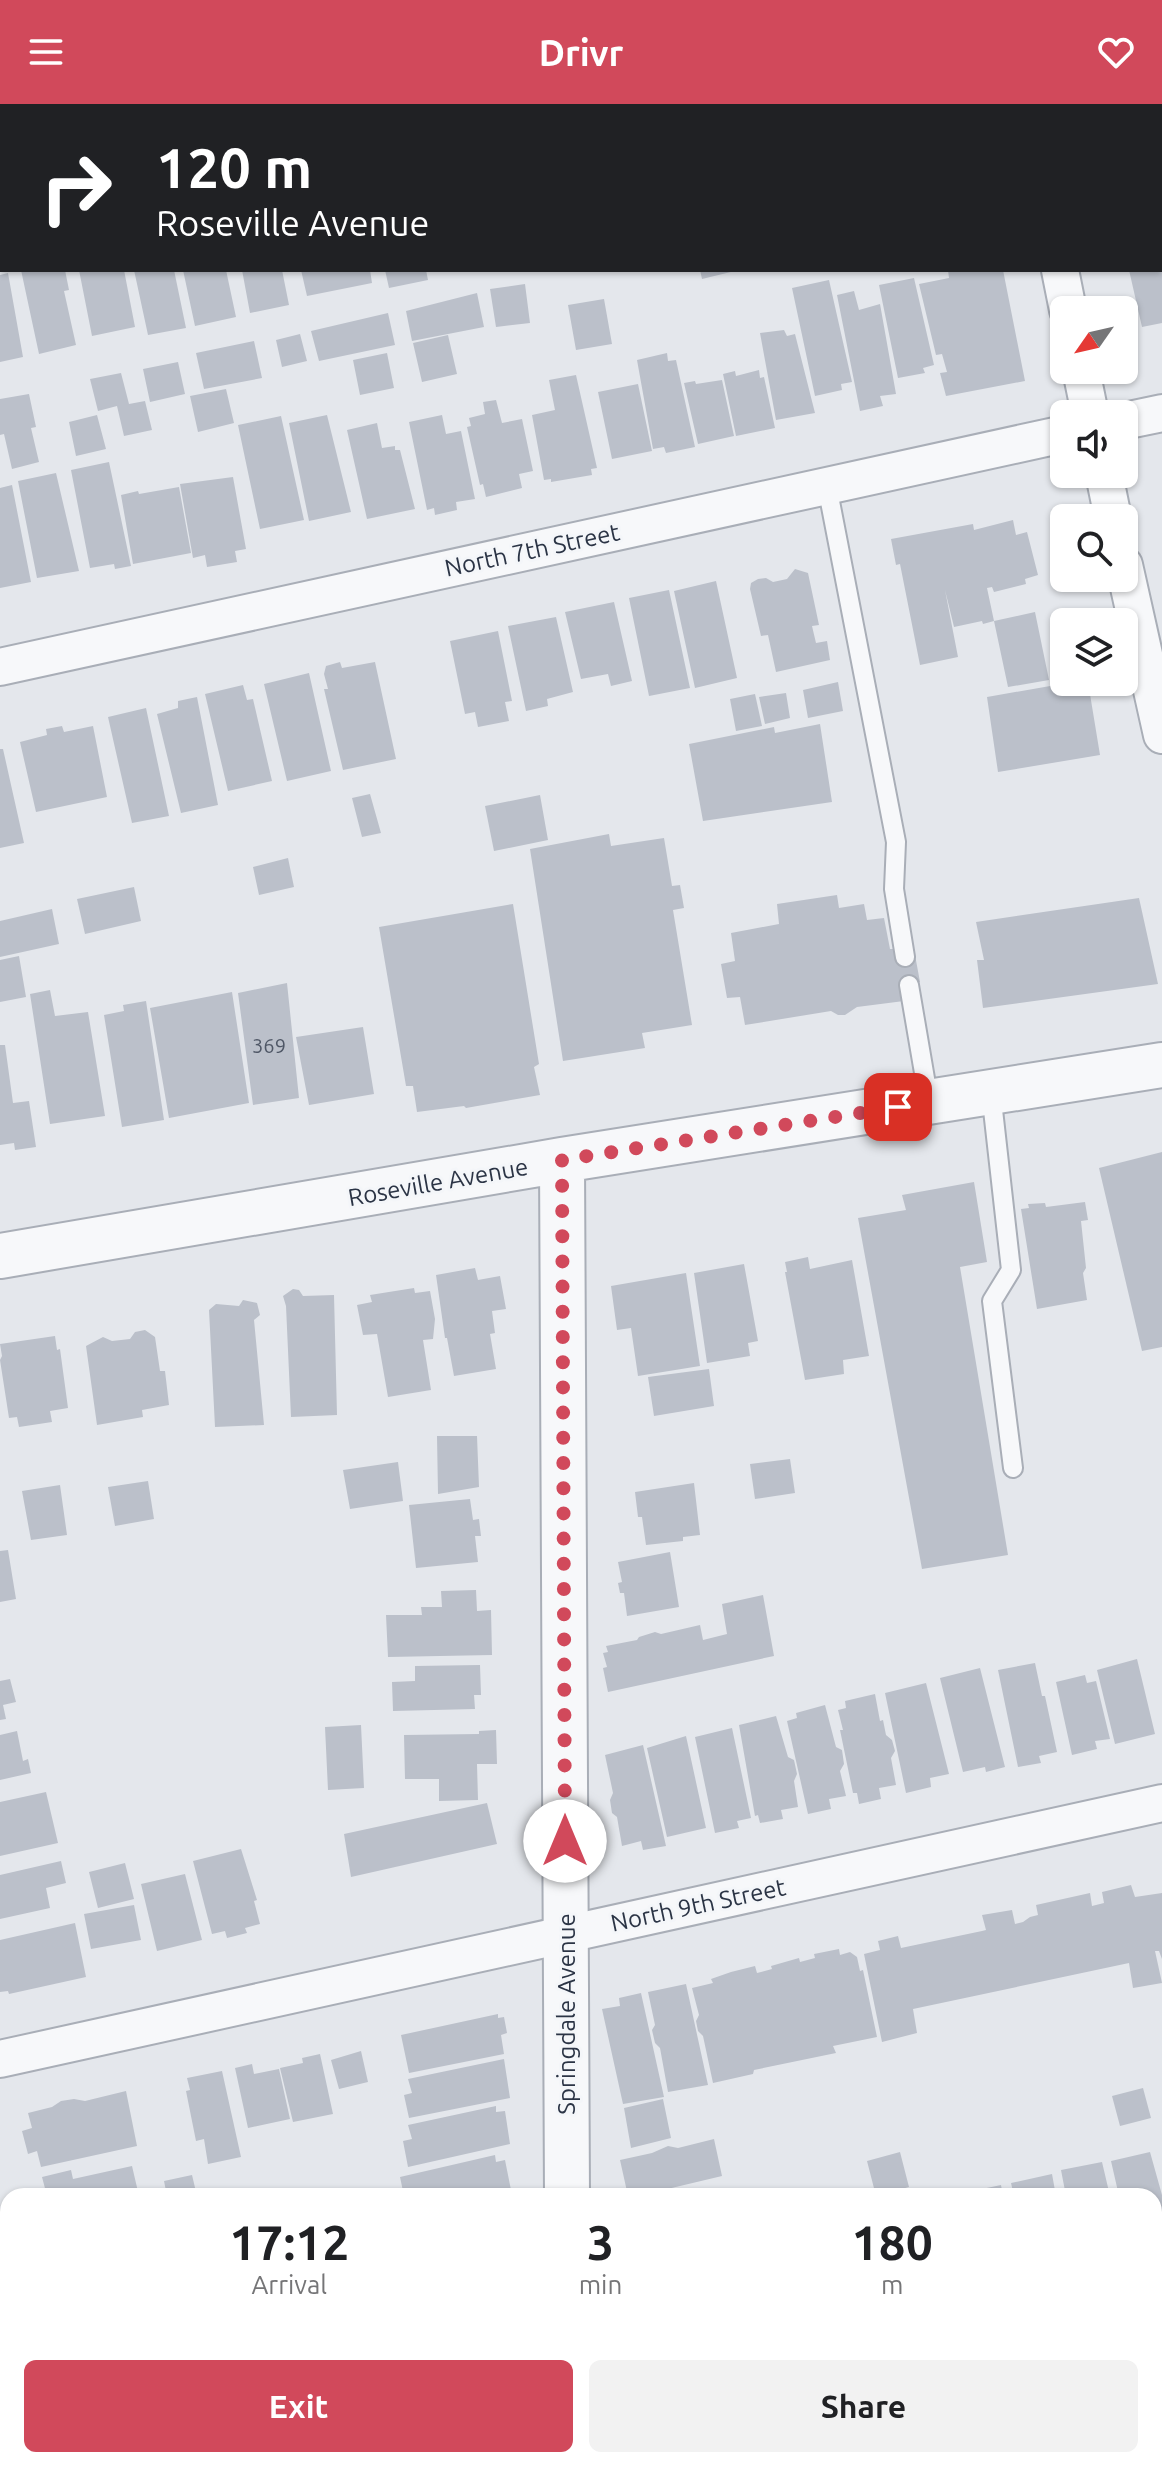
<!DOCTYPE html>
<style>
:root{--surface:#fff;--page:#f2f2f2;--text:#202124;--muted:#757577;--accent:#d1495b}
body{margin:0;font-family:Ubuntu,sans-serif;background:var(--page);color:var(--text);height:100vh;display:flex;flex-direction:column;font-size:30px;white-space:nowrap}
*{box-sizing:border-box;margin:0}
p{font-size:26px;color:var(--muted)}
.icon{flex:none;width:44px;height:44px;fill:none;stroke:currentColor;stroke-width:2;stroke-linecap:round;stroke-linejoin:round}
.map{position:relative;flex:1;overflow:hidden}
.sheet{position:absolute;left:0px;top:2084px;width:1162px;height:280px;display:flex;flex-direction:column;background:var(--surface);border-radius:24px 24px 0 0;box-shadow:0 2px 6px #0004}
.sheet>*{flex:none}
.banner{position:absolute;left:0px;top:0px;width:1162px;height:168px;box-shadow:0 2px 6px #0004;background:#202124;color:#fff;overflow:hidden}
.needle{width:52px;rotate:236deg}
.tools{position:absolute;left:1050px;top:192px;display:grid;gap:16px}
.tools a{display:grid;place-items:center;width:88px;height:88px;border-radius:12px;background:var(--surface);box-shadow:0 2px 6px #0004;font-size:40px}
.pin{position:absolute;display:grid;place-items:center;width:68px;height:68px;color:#fff;margin:-34px;border-radius:16px;box-shadow:0 4px 12px #0006}
.me{position:absolute;width:88px;margin:-44px;rotate:0deg;stroke-linejoin:round;filter:drop-shadow(0 0 6px #0008)}
.turn{display:flex;align-items:center;gap:28px;height:168px;padding:0 24px;font-size:36px}
.turn .icon{width:104px;height:104px;stroke-width:2.5}
.turn b{display:block;font-size:56px;line-height:68px}
.eta{display:flex;justify-content:space-evenly;align-items:center;height:136px;text-align:center}
.eta b{font-size:48px;font-weight:700;line-height:56px}
.button{display:flex;gap:16px;margin-top:auto;padding:16px 24px}
.button a{flex:1;height:92px;border-radius:12px;background:var(--accent);color:#fff;font-size:32px;font-weight:700;line-height:92px;text-align:center}
.button a+a{background:var(--page);color:var(--text)}
header{display:flex;justify-content:space-between;align-items:center;height:104px;padding:0 24px;background:var(--accent);color:#fff;font-size:36px;font-weight:700}
.map>svg:first-child{display:block}
.building{fill:#bbc0ca}
.lines{fill:none;stroke-linecap:round;stroke-linejoin:round}
.service-casing{stroke:#a9aeb7;stroke-width:22}
.minor-casing{stroke:#a9aeb7;stroke-width:40}
.tertiary-casing{stroke:#a9aeb7;stroke-width:48}
.service{stroke:#f7f8fa;stroke-width:18}
.minor{stroke:#f7f8fa;stroke-width:36}
.tertiary{stroke:#f7f8fa;stroke-width:44}
.route{stroke:#d1495b;stroke-width:14;stroke-dasharray:0 25.2}
.labels{text-anchor:middle;dominant-baseline:central;stroke-width:6;stroke-linejoin:round;paint-order:stroke}
.number-label{font-size:20px;fill:#4f5766}
.street-label{font-size:24px;fill:#2b3445;stroke:#f4f6f9}
</style>
<header><svg class="icon" aria-label="menu" viewBox="0 0 24 24"><path d="M4 6h16M4 12h16M4 18h16"/></svg>Drivr<svg class="icon" aria-label="heart" viewBox="0 0 24 24"><path d="M12 20l-8-8c-3-5 5-10 8-4 3-6 11-1 8 4z"/></svg></header>
<div class="map">
<svg width="1162" height="2364" viewBox="0 0 1162 2364">
<rect width="100%" height="100%" fill="#e4e7ec"/>
<path class="building" d="M21 166H65L69 186 64 187 76 241 39 250Z
M79 166H124L135 223 92 232Z
M134 166H174L186 224 148 231Z
M183 166H226L236 213 195 222Z
M242 166H282L289 201 250 209Z
M301 166H370L372 179 307 192Z
M385 166H426L428 176 389 184Z
M700 166H735V167L702 175Z
M948 166H1003L1025 277 946 292 940 269 947 268 942 250 936 251 919 180 949 174Z
M1129 166H1162V219L1142 223Z
M8 169 23 253 0 258V171Z
M914 174 934 261 923 264 925 269 898 274 879 181Z
M829 176 852 278 841 280 842 286 815 292 792 184Z
M525 180 530 219 496 223 490 185Z
M854 187 859 206 880 200 896 290 880 292 883 302 860 307 837 191Z
M477 189 484 223 412 237 406 207Z
M604 195 612 240 576 246 568 201Z
M388 209 395 241 319 257 311 227Z
M784 226 787 232 795 230 815 309 776 316 760 229Z
M300 230 307 257 282 263 276 236Z
M448 231 457 270 422 278 413 239Z
M254 237 262 274 204 285 196 249Z
M387 249 394 284 360 291 353 256Z
M667 249 668 257 676 256 695 343 666 349 664 343 653 345 637 256Z
M178 258 185 290 150 298 143 265Z
M759 266 760 274 764 273 775 324 736 332 723 270 735 267 736 272Z
M121 269 129 300 145 297 152 326 124 332 117 302 98 307 90 275Z
M576 271 597 364 591 365 592 371 551 378V375L544 376 532 311 555 306 549 276Z
M722 276 734 332 698 340 684 279 695 277 696 280Z
M638 280 652 347 612 355 598 288Z
M226 285 234 319 198 328 190 292Z
M29 290 36 323 31 324 39 358 12 365 4 330 0 331V295Z
M496 296 502 319 522 315 533 367 519 370 522 384 486 393 483 380 480 381 467 323 471 322 469 314 485 310 483 298Z
M97 311 106 345 76 352 69 318Z
M327 311 351 408 309 417 289 319Z
M442 311 446 330 461 327 475 395 456 398 457 406 435 411 434 404 427 406 409 318Z
M281 312 304 416 260 425 238 321Z
M377 319 382 344 395 342V346H400L415 405 367 415 347 326Z
M109 358 131 462 115 465 114 460 90 464 71 366Z
M56 369 79 467 37 474 18 377Z
M233 373 246 445 235 447 237 458 207 463 205 451 193 454 180 380Z
M12 381 31 478 0 484V384Z
M179 383 191 449 133 460 121 391 138 387 139 390Z
M1013 416 1016 431 1027 428 1038 471 1025 475 1026 480 994 488 992 483 987 484 994 517 983 520 982 517 954 523 945 486 958 553 920 561 900 460 896 461 891 435 973 420 974 426Z
M795 465 808 469 819 521 812 522 816 539 827 537 830 556 776 568 768 531 761 532 750 485 751 479 758 475 766 474 773 478 787 475Z
M716 477 737 574 695 584 674 487Z
M669 486 690 584 649 592 629 494Z
M614 498 632 577 611 582 608 570 581 575 565 508Z
M1035 508 1049 576 1008 583 994 517Z
M556 513 573 588 547 595 548 602 526 607 508 522Z
M498 527 512 597 505 598 509 617 478 623 475 608 465 610 450 537Z
M340 558 342 564 375 558 396 655 343 666 324 585H328L324 570 326 562Z
M309 569 331 667 287 677 264 580Z
M838 578 843 607 808 614 803 586Z
M1073 578H1088L1100 651 998 668 987 593Z
M243 581 247 596 253 595 272 677 228 687 205 590Z
M786 589 790 614 765 620 759 593Z
M755 590 762 622 736 627 730 595Z
M197 593 218 701 181 709 157 610 178 604V597Z
M146 604 169 712 132 719 108 613Z
M820 620 832 698 703 717 689 640 774 623 775 629Z
M62 622 64 628 93 622 107 693 36 708 20 638 47 631 46 625Z
M0 645H3L24 739 0 744Z
M370 690 381 729 362 733 352 694Z
M540 691 548 736 494 747 485 702Z
M609 730 611 742 664 734 672 782 680 781 684 804 673 806 692 921 642 929 645 944 563 957 530 745Z
M288 754 294 783 259 791 253 763Z
M134 783 141 817 85 830 77 795Z
M837 791 839 804 864 800 867 816 884 814 890 845H895L896 854 915 851 920 878 902 882 904 897 857 903 845 911H838L831 907 745 921 740 893 727 894 721 860 735 857 731 829 779 820 777 800Z
M1139 794 1158 880 983 904 977 856H984L976 818Z
M513 800 539 960 534 963 540 991 466 1004 464 1002 417 1008 413 982H406L379 823Z
M52 805 59 840 0 853V817Z
M19 852 26 893 0 898V856Z
M287 879 299 994 253 1001 238 889Z
M50 886 55 912 88 908 105 1012 50 1020 30 890Z
M232 888 249 999 169 1014 150 904Z
M146 897 164 1016 122 1023 104 911 124 907 123 901Z
M363 923 374 990 309 1001 296 933Z
M0 941H5L13 999 29 997 36 1043 15 1046 14 1039 0 1041Z
M1162 1048V1243L1142 1247 1099 1064Z
M974 1078 987 1158 960 1163 1008 1451 922 1465 858 1114 906 1106 902 1091Z
M1085 1098 1088 1116 1081 1117 1086 1164 1083 1169 1087 1196 1037 1205 1021 1105 1029 1104 1028 1100 1045 1099 1046 1103Z
M808 1153 810 1165 852 1156 869 1252 843 1256 844 1270 805 1276 785 1168H787L785 1158Z
M744 1160 758 1237 748 1239 750 1252 707 1259 694 1169Z
M475 1164 478 1176 500 1172 506 1205 492 1207 495 1229 490 1230 496 1265 454 1272 447 1234H445L436 1171Z
M686 1169 700 1262 638 1272 631 1224 617 1226 611 1182Z
M414 1184 415 1189 430 1187 435 1215 433 1235 423 1236 431 1286 388 1293 377 1230 363 1231 357 1201 372 1198 370 1191Z
M293 1185 299 1186 303 1192 334 1191 337 1311 291 1313 286 1202 283 1192Z
M243 1196 257 1199 260 1211 254 1216 264 1321 215 1323 209 1206 216 1200 239 1202Z
M145 1226 155 1233 160 1267H165L169 1301 142 1306 143 1313 97 1321 86 1242 103 1233 112 1237 130 1235 135 1228Z
M55 1232 57 1246 60 1245 68 1304 50 1307 52 1318 19 1323 17 1313 9 1314 0 1256 2 1252 0 1240Z
M709 1265 714 1302 654 1312 648 1273Z
M437 1332H477L479 1383 438 1390Z
M790 1355 795 1389 755 1395 750 1360Z
M398 1358 403 1397 350 1405 343 1366Z
M148 1377 154 1415 115 1422 108 1383Z
M694 1379 700 1431 683 1433V1437L646 1441 642 1413H638L635 1388Z
M60 1381 67 1431 31 1436 22 1387Z
M470 1395 473 1416 479 1415 481 1432H475L478 1458 416 1464 409 1401Z
M8 1446 16 1495 0 1498V1447Z
M670 1448 679 1503 627 1512 624 1489H620L618 1479 622 1478 618 1458Z
M476 1486 477 1507 491 1506 492 1551 388 1553 386 1511H422L421 1503H442L441 1487Z
M763 1491 774 1552 608 1588 603 1564 607 1563 603 1549 608 1548 606 1542 637 1536 639 1533 655 1528 661 1530 700 1521 703 1536 727 1530 722 1500Z
M1137 1555 1155 1630 1115 1640 1097 1566Z
M1035 1559 1042 1592H1045L1057 1648 1039 1652 1041 1659 1018 1663 998 1566Z
M480 1561 481 1591H474L475 1605 393 1607 392 1578 415 1577V1562Z
M980 1564 1005 1663 986 1668 985 1663 963 1668 940 1574Z
M1085 1571 1087 1579 1096 1577 1110 1635 1095 1637 1097 1645 1072 1651 1056 1578Z
M10 1575 16 1598 3 1601 6 1615 0 1616V1577Z
M926 1579 949 1670 930 1674 931 1683 906 1689 885 1589Z
M875 1590 880 1617 883 1616 886 1631 892 1636 895 1647 891 1654 896 1681 879 1684 881 1695 859 1700 857 1689H853L840 1626H843L838 1606 846 1604 845 1597Z
M825 1601 836 1643 842 1646 844 1660 840 1667 846 1692 829 1695 831 1705 808 1710 787 1617 797 1614 796 1609Z
M776 1612 788 1653 794 1656 797 1670 794 1677 798 1703 781 1706 783 1715 760 1719 758 1711 755 1712 739 1621Z
M361 1621 364 1684 328 1686 325 1623Z
M732 1624 751 1714 737 1717 739 1724 715 1729 695 1633Z
M496 1626 497 1660H477L478 1696 439 1697V1675H405L404 1631 479 1630V1627Z
M17 1627 23 1657 28 1655 31 1669 0 1676V1631Z
M686 1632 706 1724 667 1733 647 1644Z
M643 1641 666 1742 643 1746 641 1737 622 1742 617 1713 612 1709 610 1696 613 1689 605 1651Z
M46 1688 58 1739 0 1752V1698Z
M487 1699 497 1740 351 1773 344 1730Z
M241 1745 257 1796 254 1797 260 1820 245 1824 247 1829 227 1834 225 1827 212 1830 193 1757Z
M61 1757 66 1779 46 1784 50 1804 0 1815V1771Z
M125 1759 134 1795 98 1804 89 1768Z
M185 1770 202 1836 157 1847 141 1780Z
M1131 1781 1135 1793 1162 1789V1855L1159 1847H1155L1162 1879 1133 1884 1129 1859 913 1905 917 1929 882 1938 864 1850 880 1846 878 1837 898 1832 901 1844 982 1827 986 1826 982 1811 1012 1806 1015 1820 1023 1818 1030 1813 1038 1811 1036 1801 1090 1789 1092 1802 1104 1799 1102 1788Z
M134 1801 141 1836 91 1845 84 1810Z
M75 1819 86 1873 9 1890 8 1887 0 1888V1836Z
M839 1845 840 1851 850 1848 857 1853 860 1867 863 1866 877 1933 833 1942 836 1949 754 1966 753 1970 713 1979 703 1932 698 1927 696 1917 699 1911 692 1884 713 1879 711 1875 731 1868 755 1862 757 1869 772 1865 771 1862 799 1854 800 1858 815 1854 814 1850Z
M686 1880 708 1981 668 1988 660 1944 655 1939 652 1926 655 1921 648 1888Z
M641 1889 664 1993 623 2000 602 1905 620 1902 619 1894Z
M498 1910V1914L504 1913 507 1929 501 1931 504 1950 409 1969 401 1931Z
M361 1947 368 1978 339 1985 331 1956Z
M320 1950 333 2010 293 2018 280 1964 303 1959 302 1954Z
M504 1955 510 1994 409 2014 404 1991 412 1989 408 1975Z
M252 1960 254 1970 279 1965 290 2015 248 2024 235 1964Z
M222 1967 241 2053 208 2060 204 2035 196 2037 186 1987 190 1986 187 1974Z
M1143 1984 1151 2014 1120 2022 1112 1992Z
M126 1987 137 2042 41 2063 37 2047 28 2050 22 2027 32 2024 28 2009 52 2003 61 1997 74 1995 85 1997Z
M663 1995 671 2034 631 2044 624 2004Z
M496 2002V2008L505 2007 510 2040 408 2063 403 2037 412 2035 408 2021Z
M714 2035 722 2072 638 2092H628L620 2056 652 2049 668 2042 678 2044Z
M900 2048 909 2083 876 2092 867 2057Z
M1150 2048 1162 2091V2152L1154 2153V2092H1119L1111 2057Z
M495 2051 496 2058 505 2056 512 2091 404 2092 400 2073Z
M1102 2058 1110 2092H1066L1061 2066Z
M132 2062 139 2092H47L42 2073 71 2066 73 2075Z
M1052 2070 1056 2092H1014L1011 2079Z
M192 2071 197 2092H167L164 2077Z
M1001 2081 1003 2092H963V2089Z
M1162 2290V2364H1148L1147 2356H1154V2292Z
M105 2356H187L189 2364H106Z
M268 2356H303V2357L270 2364Z
M861 2356H870L872 2364H836Z
M889 2356H926L928 2364H884V2361L890 2360Z
M933 2356H980L981 2364H935Z
M985 2356H1025L1027 2364H987Z
M1088 2356H1130L1131 2364H1090Z"/>
<g class="lines">
<defs>
<path id="service" d="M827 382 896 738 894 785 905 853
M909 881 929 998
M991 988 1011 1166 992 1197 1013 1364"/>
<path id="minor" d="M1025 0V2
M470 2 480 0
M0 105H2
M1060 166 1068 206
M1081 266 1090 310
M1124 317 1162 309
M1104 370 1113 414
M1124 461 1162 631
M0 563 1064 330
M0 1955 1162 1699
M1154 2231 1162 2230
M0 2282 8 2319
M16 2356 18 2364
M560 2364 596 2356"/>
<path id="tertiary" d="M562 1056 567 2092
M0 1152 562 1056 1162 961
M568 2356V2364"/>
</defs>
<use href="#service" class="service-casing"/>
<use href="#minor" class="minor-casing"/>
<use href="#tertiary" class="tertiary-casing"/>
<use href="#service" class="service"/>
<use href="#minor" class="minor"/>
<use href="#tertiary" class="tertiary"/>
</g>
<g class="lines">
<path class="route" d="M565 1737 562 1056 898 1003"/>
</g>
<g class="labels">
<g class="number-label">
<text x="269" y="941">369</text>
</g>
<g class="street-label">
<text transform="translate(532 446) rotate(-12)">North 7th Street</text>
<text transform="translate(438 1078) rotate(-10)">Roseville Avenue</text>
<text transform="translate(698 1801) rotate(-12)">North 9th Street</text>
<text transform="translate(566 1910) rotate(-90)">Springdale Avenue</text>
</g>
</g>
</svg>
<div class="tools">
<a><svg class="needle" viewBox="-14 -14 28 28"><path d="M0-13l5 13h-10z" fill="#e53935"/><path d="M0 13l5-13h-10z" fill="#757577"/></svg></a>
<a><svg class="icon" aria-label="sound" viewBox="0 0 24 24"><path d="M4 9h4l5-4v14l-5-4H4zM17 9q2 3 0 6"/></svg></a>
<a><svg class="icon" aria-label="search" viewBox="0 0 24 24"><circle cx="10" cy="10" r="6"/><path d="M15 15l6 6"/></svg></a>
<a><svg class="icon" aria-label="layers" viewBox="0 0 24 24"><path d="M12 4l9 5-9 5-9-5zM3 14l9 5 9-5"/></svg></a>
</div>
<div class="pin" style="left:898px;top:1003px;background:#d93025"><svg class="icon" aria-label="arrive" viewBox="0 0 24 24"><path d="M6 21V4h12l-3 4 3 4H6"/></svg></div>
<svg class="me" style="left:565px;top:1737px" viewBox="-20 -20 40 40"><circle r="19" fill="#fff"/><path d="M0-13L10 11 0 6-10 11z" fill="#d1495b"/></svg>
<div class="banner">
<div class="turn"><svg class="icon" aria-label="right" viewBox="0 0 24 24"><path d="M7 20v-9h11M14 6l5 5-5 5"/></svg><div><b>120 m</b>Roseville Avenue</div></div>
</div>
<section class="sheet">
<div class="eta">
<div><b>17:12</b><p>Arrival</p></div>
<div><b>3</b><p>min</p></div>
<div><b>180</b><p>m</p></div>
</div>
<div class="button"><a>Exit</a><a>Share</a></div>
</section>
</div>
